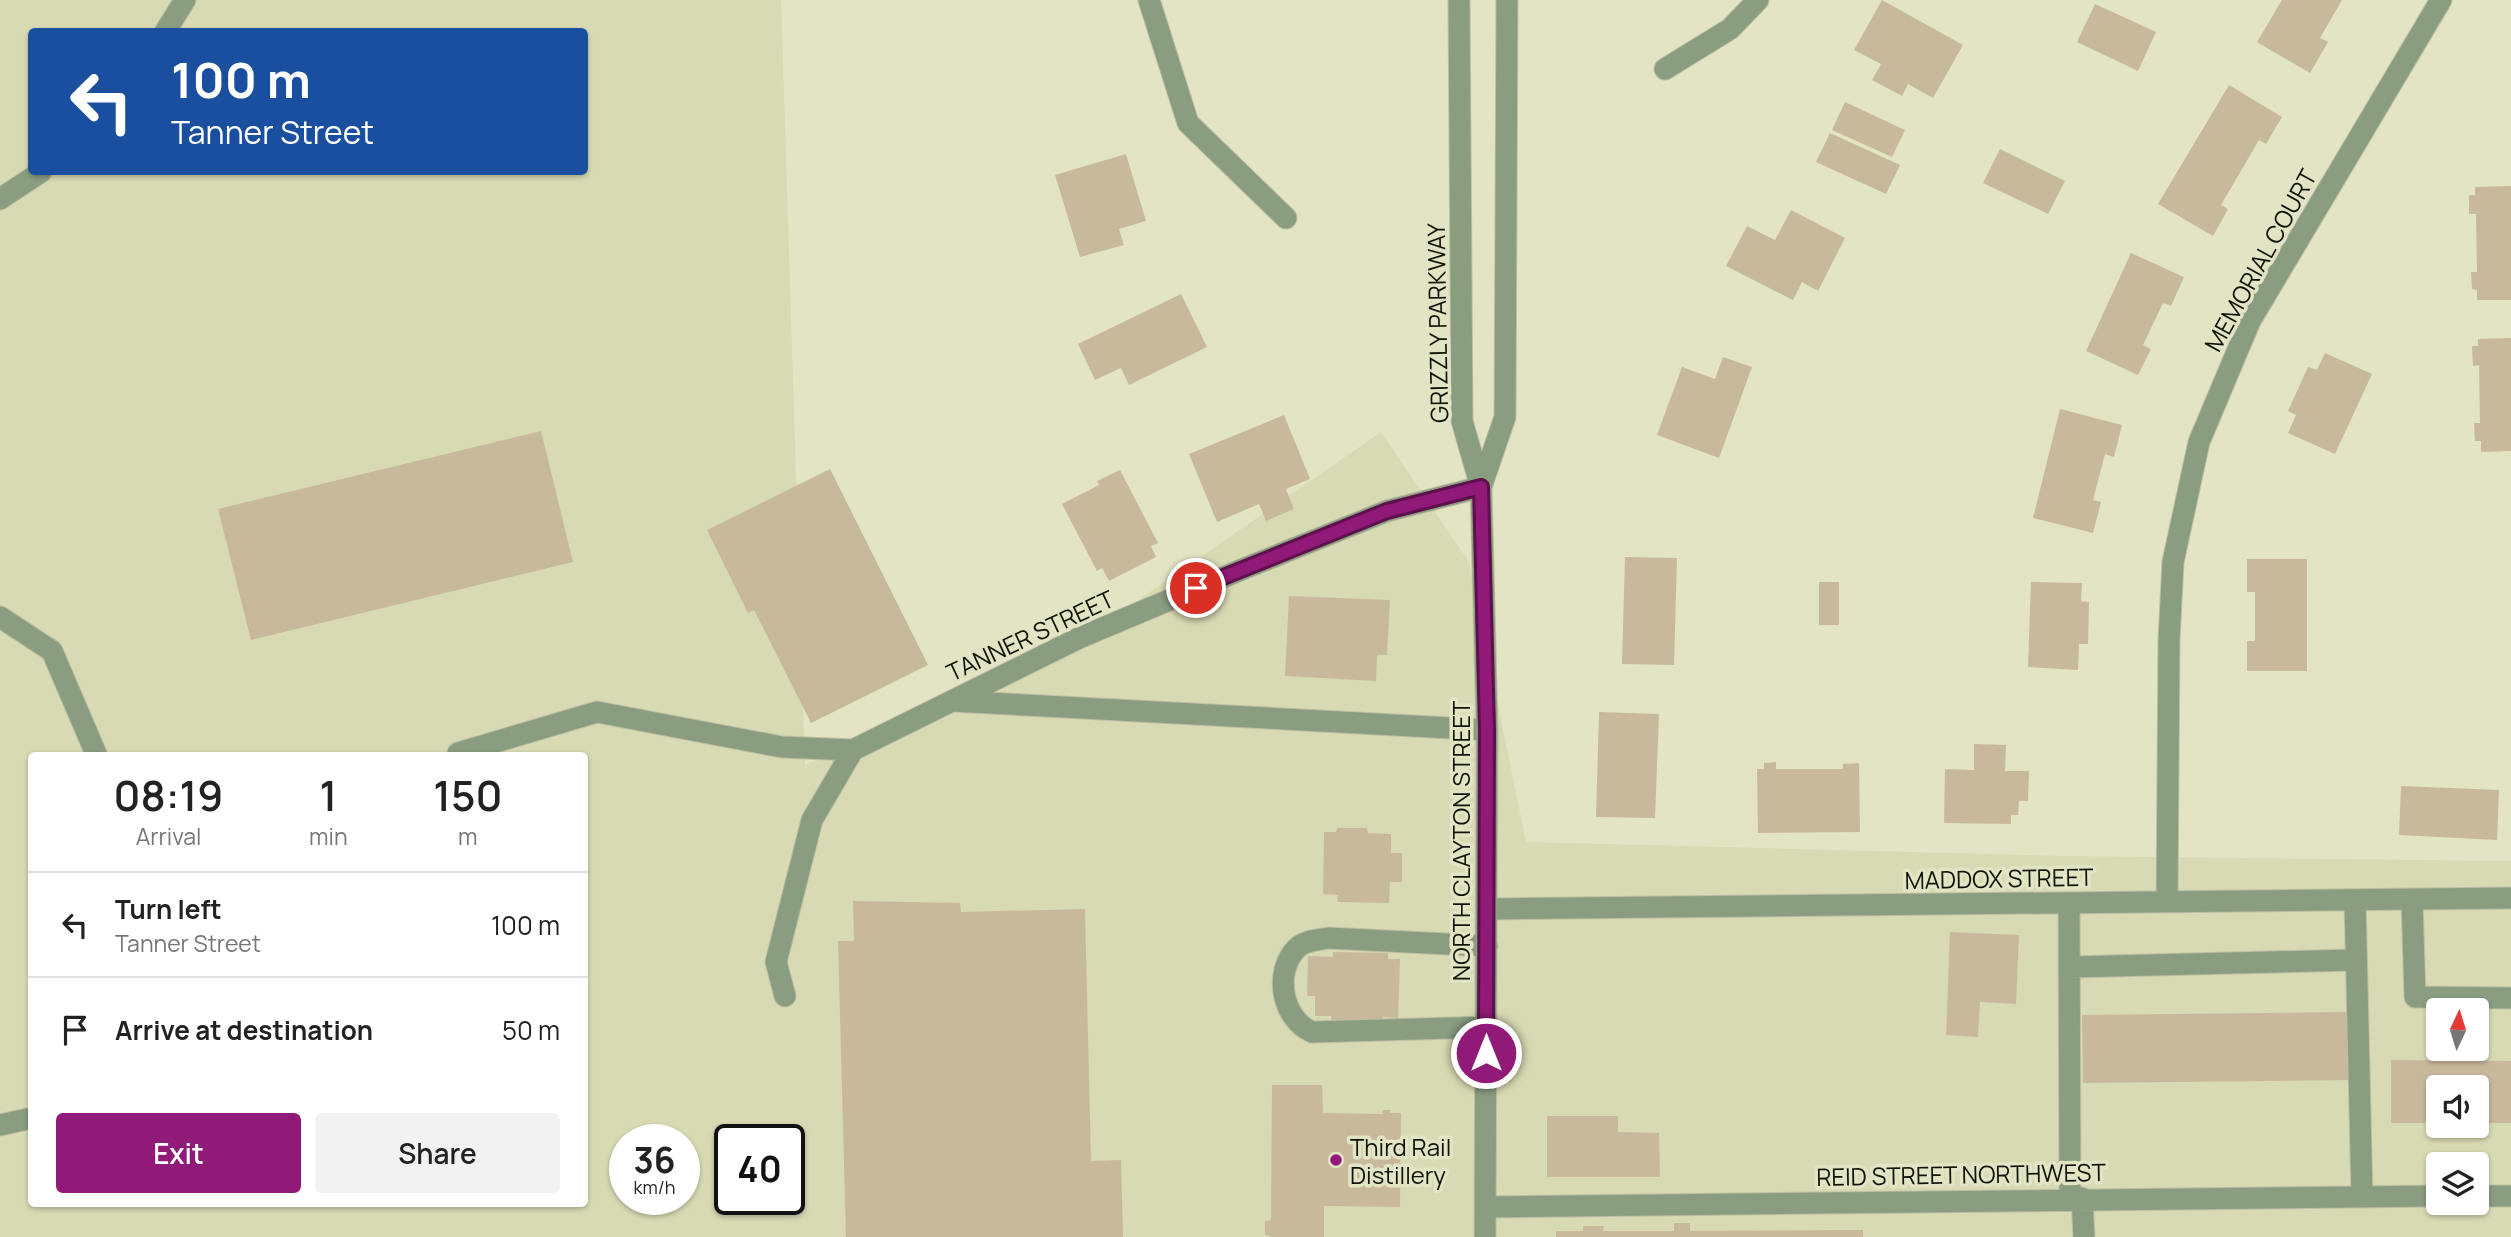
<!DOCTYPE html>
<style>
:root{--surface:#fff;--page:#f2f2f2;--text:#222;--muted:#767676;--line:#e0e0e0;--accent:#911977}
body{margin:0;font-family:Manrope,sans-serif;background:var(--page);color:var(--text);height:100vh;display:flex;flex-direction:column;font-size:26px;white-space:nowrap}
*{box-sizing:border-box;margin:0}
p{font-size:23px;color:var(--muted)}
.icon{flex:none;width:38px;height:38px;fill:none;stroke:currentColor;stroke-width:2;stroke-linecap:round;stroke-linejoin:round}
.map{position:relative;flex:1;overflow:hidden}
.drawer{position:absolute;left:28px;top:752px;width:560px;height:455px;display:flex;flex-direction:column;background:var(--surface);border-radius:7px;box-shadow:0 2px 5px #0004}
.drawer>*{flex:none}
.top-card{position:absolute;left:28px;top:28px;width:560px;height:147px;border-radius:7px;box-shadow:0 2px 5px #0004;background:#1a4fa0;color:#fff;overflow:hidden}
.needle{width:46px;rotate:4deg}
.controls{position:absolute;left:2426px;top:998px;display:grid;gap:14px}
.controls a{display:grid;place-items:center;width:63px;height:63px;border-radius:7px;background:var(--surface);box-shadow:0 2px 5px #0004;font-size:35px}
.speed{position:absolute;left:609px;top:1124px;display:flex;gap:14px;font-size:35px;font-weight:700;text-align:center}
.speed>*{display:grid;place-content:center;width:91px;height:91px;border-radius:50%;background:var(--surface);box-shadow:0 2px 5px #0004;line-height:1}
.speed small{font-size:18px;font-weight:400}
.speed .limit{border:4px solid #111;border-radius:10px;background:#fff;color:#111}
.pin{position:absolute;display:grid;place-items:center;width:60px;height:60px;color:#fff;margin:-30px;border:4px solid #fff;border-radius:50%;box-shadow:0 2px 7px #0007}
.me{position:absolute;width:77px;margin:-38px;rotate:0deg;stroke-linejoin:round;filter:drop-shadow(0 0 5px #0008)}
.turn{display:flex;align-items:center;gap:24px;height:147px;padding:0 28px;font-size:32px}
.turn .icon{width:91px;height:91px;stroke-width:2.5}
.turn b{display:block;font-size:49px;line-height:60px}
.eta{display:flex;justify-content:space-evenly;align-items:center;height:119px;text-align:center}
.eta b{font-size:42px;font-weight:600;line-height:49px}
.button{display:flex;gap:14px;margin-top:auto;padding:14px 28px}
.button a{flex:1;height:80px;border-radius:7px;background:var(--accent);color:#fff;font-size:28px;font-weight:600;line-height:80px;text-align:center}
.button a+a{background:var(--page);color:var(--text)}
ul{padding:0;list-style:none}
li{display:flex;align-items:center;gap:21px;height:105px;padding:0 28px;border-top:2px solid var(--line)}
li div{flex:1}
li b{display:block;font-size:26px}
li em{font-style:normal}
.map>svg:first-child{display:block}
.built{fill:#d8dab3;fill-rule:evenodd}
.building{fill:#c8b99c}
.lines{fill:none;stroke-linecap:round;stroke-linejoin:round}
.minor-casing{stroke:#bdbea2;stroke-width:23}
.minor{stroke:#8a9d81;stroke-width:21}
.route-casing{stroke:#5e104d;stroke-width:18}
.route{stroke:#911977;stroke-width:12}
.poi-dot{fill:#911977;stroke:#e2e4c4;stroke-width:2.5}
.labels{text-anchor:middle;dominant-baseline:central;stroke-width:7;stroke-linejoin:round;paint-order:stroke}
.street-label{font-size:24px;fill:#121308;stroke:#e2e4c4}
.poi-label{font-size:24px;fill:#121308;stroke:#e2e4c4;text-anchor:start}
</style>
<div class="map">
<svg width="2511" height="1237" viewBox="0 0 2511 1237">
<rect width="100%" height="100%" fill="#e2e4c4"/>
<path class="built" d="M0 0H781L805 765 1088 635 1381 432 1469 562 1526 842 2065 856 2511 861V1237H0ZM32 32H584V172H32ZM32 756H584V1204H32ZM2438 1010H2476V1048H2438ZM2438 1087H2476V1125H2438ZM625 1139H684V1199H625ZM730 1139H789V1199H730ZM2438 1164H2476V1202H2438Z"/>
<path class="building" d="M1882 0 1963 45 1933 98 1908 84 1902 96 1872 80 1881 64 1854 50Z
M2282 0H2342L2320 38 2328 42 2310 73 2257 42Z
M2095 4 2156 32 2138 71 2077 42Z
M2229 85 2282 117 2266 144 2259 140 2221 205 2228 209 2213 236 2158 204Z
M1845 102 1905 130 1892 157 1832 130Z
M1830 133 1900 165 1886 194 1816 162Z
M2000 149 2065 181 2048 214 1983 183Z
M1126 154 1146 221 1119 229 1124 245 1080 257 1055 175Z
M2511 186V300H2477V290L2472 289 2471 272H2477L2476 214H2469V195H2475V187Z
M1791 210 1845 238 1818 291 1802 282 1793 300 1726 266 1747 226 1775 240Z
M2131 253 2184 277 2171 306 2163 303 2143 345 2151 349 2138 375 2086 351Z
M1181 294 1207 347 1129 385 1121 368 1095 380 1078 344Z
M2511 338V451L2481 452V441H2475L2474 423H2480L2479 365 2473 366 2472 346H2478V339Z
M2325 353 2372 374 2335 454 2288 433 2296 415 2288 411 2308 367 2317 370Z
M1723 357 1752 367 1719 458 1657 435 1682 367 1715 379Z
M2060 409 2122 425 2114 457 2105 454 2093 500 2101 502 2093 533 2033 518Z
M1284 415 1310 479 1286 489 1294 509 1266 521 1259 504 1217 522 1189 454Z
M541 431 573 562 251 640 218 509Z
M830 469 928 665 811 723 754 610 748 613 707 530Z
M1120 470 1158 543 1151 546 1156 557 1109 581 1102 568 1097 571 1062 504 1099 485 1097 481Z
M1625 557 1677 558 1674 665 1622 664Z
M2247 559H2307V671H2247V641H2255V592H2247Z
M1819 582H1839V625H1819Z
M2031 582 2082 583 2081 601 2089 602 2088 644H2079L2078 670 2028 667Z
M1289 596 1390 600 1387 655H1377L1376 681 1285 676Z
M1599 712 1659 714 1655 818 1596 817Z
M1974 744 2006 745 2005 771H2029L2028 801H2019L2018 815H2011V824L1944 823 1945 769 1974 770Z
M1776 762V769H1843V764L1859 763 1860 832 1758 833 1757 769H1764V763Z
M2401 786 2499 790 2497 840 2399 835Z
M1337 828H1367L1368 833 1391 834V853H1402V882H1390L1389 903 1337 902 1338 895 1323 894 1324 832H1336Z
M853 901 960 903 961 912 1085 909 1091 1161 1121 1160 1123 1237H846L838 941H854Z
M1950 932 2019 935 2016 1004 1980 1002 1978 1037 1946 1035Z
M1333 952 1388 953V959H1400L1398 1018 1383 1017V1022L1331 1021V1016H1315V996H1307L1308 956 1333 957Z
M2347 1012 2349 1080 2083 1083 2082 1015Z
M2391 1060 2511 1061V1123H2476V1087H2438V1123H2391Z
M1272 1085H1322L1323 1113 1382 1114 1383 1110H1390V1113H1401L1400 1207 1324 1206V1237H1271L1265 1234V1221L1271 1220Z
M1547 1116H1618V1132L1659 1133 1660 1177H1547Z
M1674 1223H1690V1231L1863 1230V1237H1556V1231H1583V1226H1604L1603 1231H1674Z"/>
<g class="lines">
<defs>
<path id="minor" d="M1149 0 1188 123 1286 218
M1459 0 1462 421 1481 487 1487 730 1485 1237
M165 32 185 0
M1665 69 1730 29 1758 0
M0 199 41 172
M1481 487 1505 417 1507 0
M0 617 52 651 97 756
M952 701 1487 730
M458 753 597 712 782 747 853 750
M2412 900 2415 997 2511 998
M2167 901 2169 640 2173 562 2199 442 2250 321 2441 0
M2355 901 2362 1196
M2069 904 2070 1199
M1487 909 2511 898
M2070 967 2354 960
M785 996 776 962 812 820 853 750 1079 638 1243 569 1387 511 1481 487
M1486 1027 1312 1032C1282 1019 1273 972 1297 948 1305 940 1318 940 1328 938L1487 946
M0 1125 32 1118
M2476 1196H2511
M2082 1198 2084 1237
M1485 1207 2438 1196"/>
</defs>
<use href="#minor" class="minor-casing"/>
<use href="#minor" class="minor"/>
</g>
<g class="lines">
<defs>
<path id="route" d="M1196 588 1387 511 1481 487 1487 730 1486 1053"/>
</defs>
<use href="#route" class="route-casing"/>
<use href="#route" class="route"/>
</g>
<circle class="poi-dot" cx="1336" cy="1160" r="7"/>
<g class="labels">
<g class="street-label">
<text transform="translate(2260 260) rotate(-61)">MEMORIAL COURT</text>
<text transform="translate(1437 323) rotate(-91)">GRIZZLY PARKWAY</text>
<text transform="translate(1030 635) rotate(-25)">TANNER STREET</text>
<text transform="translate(1460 841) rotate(-90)">NORTH CLAYTON STREET</text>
<text transform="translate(1999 878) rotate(-1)">MADDOX STREET</text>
<text transform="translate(1961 1174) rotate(-1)">REID STREET NORTHWEST</text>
</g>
<g class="poi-label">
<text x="1350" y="1146">Third Rail<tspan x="1350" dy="28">Distillery</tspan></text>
</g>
</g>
</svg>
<div class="controls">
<a><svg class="needle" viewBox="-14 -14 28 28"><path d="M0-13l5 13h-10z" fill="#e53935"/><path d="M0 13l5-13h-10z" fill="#767676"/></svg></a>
<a><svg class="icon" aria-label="sound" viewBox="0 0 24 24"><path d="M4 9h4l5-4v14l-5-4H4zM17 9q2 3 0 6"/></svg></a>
<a><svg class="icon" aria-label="layers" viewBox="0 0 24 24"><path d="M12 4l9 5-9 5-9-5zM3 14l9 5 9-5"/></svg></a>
</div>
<div class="speed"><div>36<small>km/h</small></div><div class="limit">40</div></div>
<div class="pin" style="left:1196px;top:588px;background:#d93025"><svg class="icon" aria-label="arrive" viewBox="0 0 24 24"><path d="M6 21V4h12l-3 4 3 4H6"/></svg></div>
<svg class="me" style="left:1486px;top:1053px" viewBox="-20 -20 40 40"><circle r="17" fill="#911977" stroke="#fff" stroke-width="3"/><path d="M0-11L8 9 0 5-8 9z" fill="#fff"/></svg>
<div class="top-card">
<div class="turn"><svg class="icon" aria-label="left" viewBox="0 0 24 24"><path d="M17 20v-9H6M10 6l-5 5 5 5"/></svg><div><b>100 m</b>Tanner Street</div></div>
</div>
<section class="drawer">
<div class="eta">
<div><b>08:19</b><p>Arrival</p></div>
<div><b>1</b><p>min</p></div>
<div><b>150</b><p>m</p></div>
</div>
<ul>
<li><svg class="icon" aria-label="left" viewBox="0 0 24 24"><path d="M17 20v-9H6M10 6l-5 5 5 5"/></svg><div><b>Turn left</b><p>Tanner Street</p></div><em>100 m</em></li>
<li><svg class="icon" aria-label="arrive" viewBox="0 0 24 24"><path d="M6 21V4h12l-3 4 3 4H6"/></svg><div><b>Arrive at destination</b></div><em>50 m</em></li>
</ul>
<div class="button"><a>Exit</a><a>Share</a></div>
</section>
</div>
